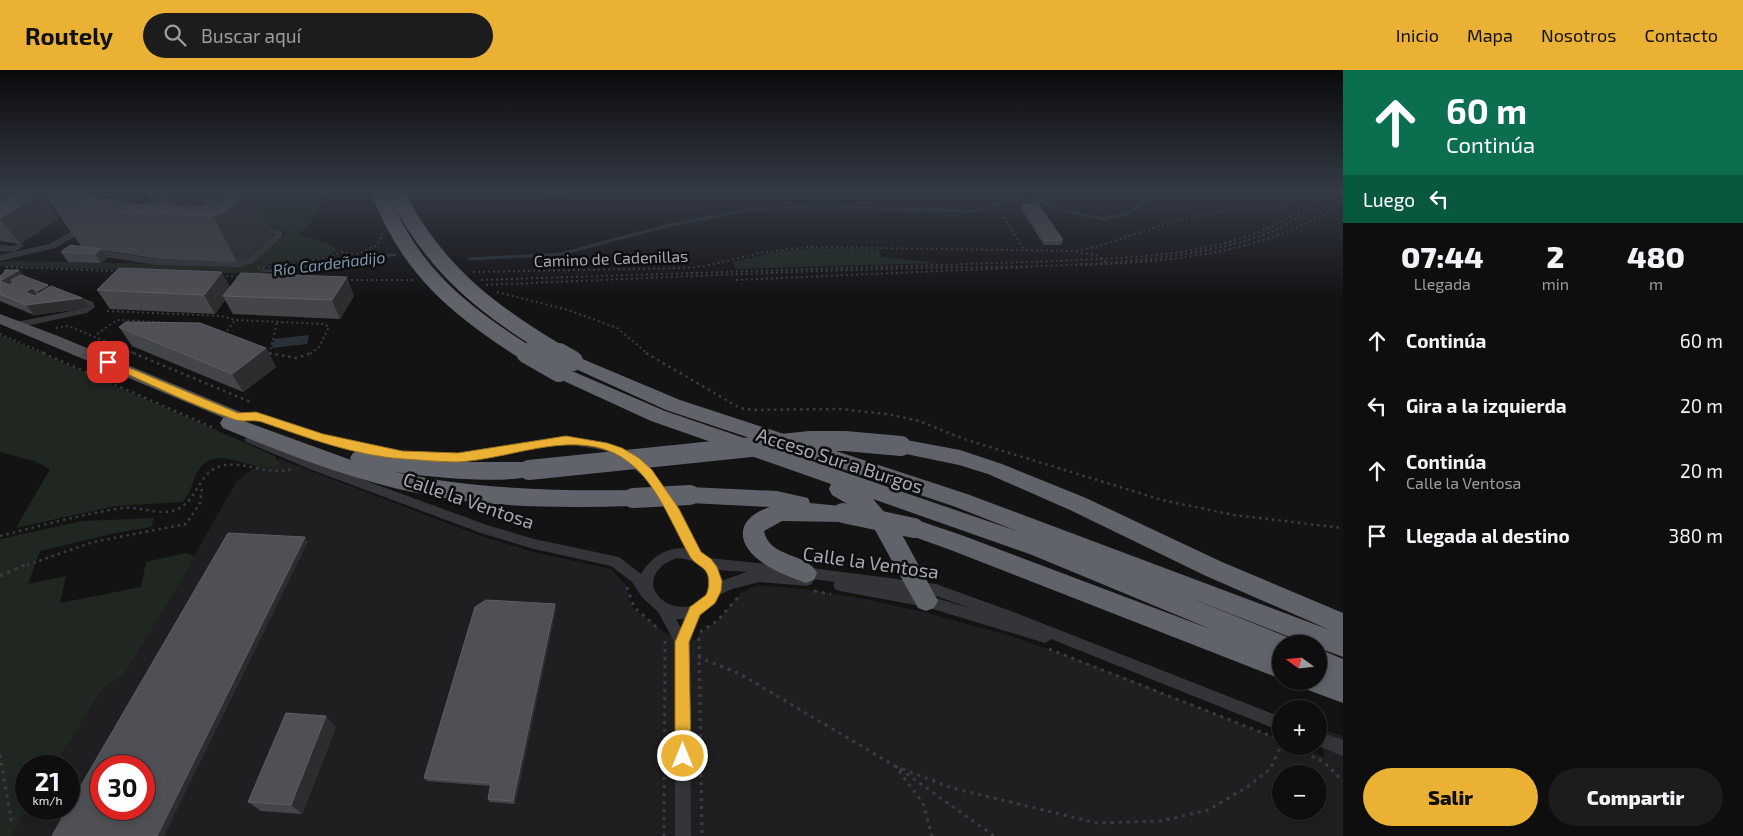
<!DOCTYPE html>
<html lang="es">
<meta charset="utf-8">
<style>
:root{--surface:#0e0e0f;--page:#1c1c1d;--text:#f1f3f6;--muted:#9b9c9e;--line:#2e2e2f;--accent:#eab135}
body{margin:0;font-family:"Exo 2",sans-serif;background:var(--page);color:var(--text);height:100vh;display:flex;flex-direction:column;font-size:19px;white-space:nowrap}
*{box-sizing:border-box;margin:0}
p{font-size:16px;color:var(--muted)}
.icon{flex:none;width:28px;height:28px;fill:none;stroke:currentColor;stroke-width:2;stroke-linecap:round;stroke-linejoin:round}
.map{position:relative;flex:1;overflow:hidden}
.panel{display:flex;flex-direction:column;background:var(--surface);width:400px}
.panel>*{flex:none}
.hud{background:#0b6e4f;color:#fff;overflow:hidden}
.needle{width:32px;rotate:285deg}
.buttons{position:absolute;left:1272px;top:565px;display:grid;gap:10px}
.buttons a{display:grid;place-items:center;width:55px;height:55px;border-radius:50%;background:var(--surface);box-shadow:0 2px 8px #0003,0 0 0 1px var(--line);font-size:25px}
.speed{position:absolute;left:15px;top:685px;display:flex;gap:10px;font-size:25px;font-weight:700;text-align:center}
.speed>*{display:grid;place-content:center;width:65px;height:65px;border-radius:50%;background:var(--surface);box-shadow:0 2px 8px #0003,0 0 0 1px var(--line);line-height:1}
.speed small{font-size:12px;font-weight:400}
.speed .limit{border:8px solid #d22;background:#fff;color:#111}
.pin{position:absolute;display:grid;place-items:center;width:42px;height:42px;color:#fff;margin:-21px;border-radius:10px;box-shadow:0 2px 8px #0006}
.me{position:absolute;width:55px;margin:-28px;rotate:0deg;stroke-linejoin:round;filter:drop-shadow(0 0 4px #0008)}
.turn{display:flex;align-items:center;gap:18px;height:105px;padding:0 20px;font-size:22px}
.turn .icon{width:65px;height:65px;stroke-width:2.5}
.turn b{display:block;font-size:35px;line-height:42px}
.then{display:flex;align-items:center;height:48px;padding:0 20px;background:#0003;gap:10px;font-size:19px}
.eta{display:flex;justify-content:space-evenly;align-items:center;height:85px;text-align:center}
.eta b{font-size:30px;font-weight:800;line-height:35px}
.primary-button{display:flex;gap:10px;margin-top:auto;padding:10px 20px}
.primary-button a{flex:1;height:58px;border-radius:30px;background:var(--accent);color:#111;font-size:20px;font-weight:800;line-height:58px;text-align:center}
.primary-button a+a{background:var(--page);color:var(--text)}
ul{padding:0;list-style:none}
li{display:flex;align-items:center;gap:15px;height:65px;padding:0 20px}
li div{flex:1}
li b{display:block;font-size:19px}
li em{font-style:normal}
header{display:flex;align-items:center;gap:30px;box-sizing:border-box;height:70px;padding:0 25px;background:var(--accent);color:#111}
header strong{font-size:24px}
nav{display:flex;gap:28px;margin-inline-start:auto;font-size:18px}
.search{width:350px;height:45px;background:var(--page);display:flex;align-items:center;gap:12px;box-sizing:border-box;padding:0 18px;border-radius:28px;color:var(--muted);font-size:19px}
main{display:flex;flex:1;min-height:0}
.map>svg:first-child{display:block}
.built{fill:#1f1f21;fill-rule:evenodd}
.green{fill:#1f2720}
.water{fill:#2a3138}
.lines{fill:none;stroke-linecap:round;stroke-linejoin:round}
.stream{stroke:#2a3138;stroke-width:3}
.path-far2{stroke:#3a3c40;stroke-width:2;stroke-dasharray:2 3;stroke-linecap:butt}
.path-far1{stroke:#3a3c40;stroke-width:2.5;stroke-dasharray:2.5 4;stroke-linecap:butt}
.path{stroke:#3a3c40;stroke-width:3;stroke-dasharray:3 5;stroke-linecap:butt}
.street{fill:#343539;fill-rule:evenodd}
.primary{fill:#505258;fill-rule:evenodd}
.highway{fill:#60636a;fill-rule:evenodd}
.highway-bridge-far1{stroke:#60636a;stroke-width:16}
.highway-bridge{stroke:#60636a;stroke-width:20}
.wall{fill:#444549}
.shaded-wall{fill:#2c2d2f}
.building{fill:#4f5055;stroke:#5c5e64;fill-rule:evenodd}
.route{fill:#eab135;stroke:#987322}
.labels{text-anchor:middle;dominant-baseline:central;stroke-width:5;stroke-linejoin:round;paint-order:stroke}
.far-street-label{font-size:16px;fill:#a5a9b4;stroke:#0e0e0f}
.far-water-label{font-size:16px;font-style:italic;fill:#7d96ae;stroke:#0e0e0f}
.street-label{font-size:19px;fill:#a5a9b4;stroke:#0e0e0f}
</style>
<header>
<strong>Routely</strong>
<div class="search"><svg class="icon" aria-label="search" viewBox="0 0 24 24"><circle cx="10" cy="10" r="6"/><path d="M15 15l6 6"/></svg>Buscar aquí</div>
<nav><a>Inicio</a><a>Mapa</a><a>Nosotros</a><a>Contacto</a></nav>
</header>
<main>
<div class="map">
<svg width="1343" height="766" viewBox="0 0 1343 766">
<rect width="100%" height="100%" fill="#131314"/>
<path class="built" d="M280 389 481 466 533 482 611 499 626 515 629 530 634 539 665 563 696 570 700 563 717 551 741 523 757 515 804 519 865 529 928 543 1011 566 1095 596 1281 670V676H1297L1324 687 1320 658 1343 666V766H11L28 739H69V696H54L104 617 123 606 187 502 194 486 237 411 262 392ZM101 696H144V739H101ZM1281 704H1319V741H1281Z"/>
<path class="green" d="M157 121H329C322 138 313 153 299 165L334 176 336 181 326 187 269 194 259 204 0 196V192L23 191 250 196 287 162 222 142 119 147Z
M523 121H620V127L526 130Z
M814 178 879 180 881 187 940 193 735 199 733 192 771 183Z
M0 265 275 386 279 394C262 406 227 380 208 391 191 401 195 420 182 432L115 436 16 458 50 399 34 391 0 382Z
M154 448 151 457 116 463 40 481 28 514 66 506 60 533 141 517 146 492 186 483 194 486 187 502 123 606 104 617 54 696H26L28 739 11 766H0V469L83 451Z"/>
<path class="water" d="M309 265 307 274 272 278 274 269Z"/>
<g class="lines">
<path class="stream" d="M469 189 561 184 666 156 753 139 825 137 976 141 1014 128 1043 132 1070 142 1103 149 1129 143 1155 121
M262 201C307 200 350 185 395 185"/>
<path class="path-far2" d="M1043 121 1054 128
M0 128 11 121
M1003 137 1004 147 1024 180
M48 139 53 135
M1076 182 1096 185 1106 192
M1075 195C1152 193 1224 188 1296 158 1314 150 1336 144 1343 123
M6 197 118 201
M258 198 326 188 342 182 357 184 378 175 382 163
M473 202 686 198 705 196 760 183 806 177 1074 181C1106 176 1135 163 1166 154 1188 147 1211 143 1233 139 1260 135 1286 148 1303 121
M221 206 241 207
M346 210H416
M481 210 1056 191C1135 187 1220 187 1290 147 1302 140 1315 133 1323 121
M736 210 1032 197
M486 215C629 209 772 202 915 198 1016 196 1135 199 1234 174 1276 163 1298 150 1331 121
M497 222 568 240 617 258 648 284
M107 241 221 246 235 250
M56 258 68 256 136 284
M0 264 46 284
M97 264 117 250 193 254
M224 265 235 250 324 254 329 257 319 277 310 284
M266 282 272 284
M266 282 271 278 277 252"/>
<path class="path-far1" d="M43 283 216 359
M133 283 253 333
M269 283 296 288 312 283
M646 283 740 338 752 340 840 339 887 344 919 351 964 369 1162 430 1234 445 1343 458
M0 466C41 456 81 444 123 438 140 436 160 446 176 440 198 431 198 402 221 396 244 390 267 406 292 399
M27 495 93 472 186 454 200 433 202 418"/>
<path class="path" d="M0 506 29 493
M627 517 634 537 660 560
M814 521 831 524
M700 562 717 551 741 524
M699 568 702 766
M1049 579 1281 670
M698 587 740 604 895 696 923 733 932 766
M1290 676 1324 692 1343 711
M0 685 12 755
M895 696 952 718 1097 753 1161 751 1208 740 1247 717 1270 699 1281 676
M900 699 994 766
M664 766 665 568"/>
<path class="street" d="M135 121H144L113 143H107V139Z
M254 154 282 161V167L252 194 241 197 157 195 92 185 88 182 92 179 157 189 241 191 246 190 274 166 275 164 254 158Z
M82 156 89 158 55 178 0 191V185L49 174Z
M20 173 24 176 14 182 0 181V175L13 176Z
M72 224 93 232 95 237 87 243 16 258 11 255 16 252 81 239 85 236 69 229V225Z
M256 342 323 364 402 381 458 383 566 366 607 373 622 378 652 401 679 440 700 482 709 488 787 496 792 497 793 503H797L798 498 803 497 936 514 1016 543 1281 647V661L1051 569 1045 573 926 537 840 521 835 519 833 515 835 512 813 509 812 514 807 516 760 512 732 519 719 525 714 535 700 545 689 572 691 766H675V573L658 542 642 527 632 512 611 496 534 479 481 463 312 400 246 372 244 369 250 365 254 366 320 394 487 455 534 469 619 487 641 504C651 487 666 477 686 478L670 446 644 407 614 384 602 380 566 374 458 391 402 389 322 372 256 350 237 351 232 347 237 343ZM676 488C697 489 714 499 707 523 687 555 636 525 659 499 663 494 670 491 676 488ZM718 500 747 502 721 511ZM908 522 936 526 973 539 926 525ZM676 549H685L681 558Z
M1319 662 1343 670V686L1318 676Z"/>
<path class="primary" d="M0 244 58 266 243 343 245 347 243 351H231L0 254Z"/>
<path class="highway" d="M573 285 680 330 967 424 1330 560 1206 506 1070 440 988 404 959 395 901 383 894 381 891 376 894 371 901 369 960 380 1002 394 1086 428 1222 492 1343 543V587L1319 578V574H1308L1180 524 1290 568 1292 574H1281V609L948 479 906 464 903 458 906 452 914 449 964 466 1213 560 1032 485 873 429 899 459 938 531 934 538 926 541 918 538 875 460 856 439 832 425 829 419 831 414 651 351 553 306 550 302 553 298 559 296 565 298 665 341 1017 461 953 436 666 340 567 295 564 291 567 287Z
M230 346 351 390 350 388 353 383 360 380 444 392H529L536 395 539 400 536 405C504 415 429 407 395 402 473 419 553 421 633 420L640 422 644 428 640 434 633 436C561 438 488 438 417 423 350 409 286 384 223 358L220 353 223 348Z
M690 417 777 421 808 428 810 433 851 437 854 443 851 449 843 452 782 451 764 461C769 488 808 483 817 503L814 510 806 513C792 508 776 502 763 493 735 474 735 448 770 437L690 433 683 431 679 425 683 419Z
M1319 579 1343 589V633L1308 620 1304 611H1319Z"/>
<path class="highway-bridge-far1" d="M379 121C408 199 459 241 528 284
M395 121C434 199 488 241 561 284"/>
<path class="highway-bridge" d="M526 283 559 302
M559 283 573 291
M529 400 810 371H845L901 376
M633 428 690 425
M843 443 914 458"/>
</g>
<path class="wall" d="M17 121H115L122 132 142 135H152L145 123 149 121H252L273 167 248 189 237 192 159 189 102 180 108 188 101 193 68 192 61 182 81 176 50 132 46 131 58 149 20 174 1 171 0 170V133L18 123Z
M1022 134 1063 170 1061 175H1044L1021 139Z
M19 200 23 206 50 217 89 238 34 245 0 231V206Z
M230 216 354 226 340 249 233 244 225 230 215 244 110 239 97 220Z
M119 257 266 278 276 297 243 322 132 276Z
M556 539 515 734 490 732 488 729 490 716 427 711 424 708Z
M336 657 302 744 261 741 248 732Z"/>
<path class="shaded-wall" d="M64 121H115L128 142Z
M177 121H199L212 146 172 144 163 129Z
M251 121H252L273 167 248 189 237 192 213 146Z
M40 123 58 149 20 174 0 148Z
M101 179 108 188 101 193 95 184Z
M19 200 27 210 14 212 11 210 15 216 8 220 0 211Z
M222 202 232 221 223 226 225 230 215 244 204 225Z
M347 207 354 226 340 249 332 230Z
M48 215 55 224 44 230 37 221Z
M32 218 39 228 25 222Z
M82 228 89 238 34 245 26 235Z
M266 278 276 297 243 322 232 304Z
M305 467 308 472 164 766H157Z
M555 534 556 539 515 734 513 731Z
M326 646 336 657 302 744 291 735Z"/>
<path class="building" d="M20 121 40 123 0 148V133Z
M59 121H85L79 125 142 135 215 137 233 123 226 121H251L224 142 213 146 131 143 49 130 48 128Z
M149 121H177L163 129 145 123Z
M1022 134H1038L1063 170 1046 171Z
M70 175 101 179 95 184 61 182Z
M119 198 222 202 204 225 97 220Z
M5 200H19L0 211 9 215 14 212 11 210 21 205 48 215 37 221 32 218 25 222 35 226 51 216 82 228 26 235 0 224V206L3 204Z
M241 203 347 207 332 230 223 226Z
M126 252 200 253 266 278 232 304 119 257Z
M228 463 305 467 157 766H52L67 739H69V736ZM101 696H144V739H101Z
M486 530 555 534 513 731 488 729 491 713 424 708 475 537Z
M286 643 326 646 291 735 248 732Z"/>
<linearGradient id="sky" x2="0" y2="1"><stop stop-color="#0a0a0b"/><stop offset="0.53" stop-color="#333945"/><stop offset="1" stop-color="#333945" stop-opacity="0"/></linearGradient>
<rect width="1343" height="228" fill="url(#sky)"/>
<path class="route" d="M108 289 238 343 256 342 323 364 402 381 458 383 566 366 607 373 622 378 639 388 652 400 679 439 701 482 711 489 717 497 722 511 721 521 715 533 700 545 689 572 691 686 689 692 683 694 677 692 675 686V572L690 537 706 525C709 519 710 510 707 503 703 496 695 494 691 488 669 451 655 403 614 383 566 361 507 390 457 392 440 392 422 390 404 389 356 386 308 368 262 352 252 349 242 353 233 349 189 334 147 312 104 294L103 292Z"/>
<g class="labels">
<g class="far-street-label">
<text transform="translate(611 188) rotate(-2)">Camino de Cadenillas</text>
</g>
<g class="far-water-label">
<text transform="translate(329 193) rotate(-7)">Río Cardeñadijo</text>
</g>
<g class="street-label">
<text transform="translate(840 390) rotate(18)">Acceso Sur a Burgos</text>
<text transform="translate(469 430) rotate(19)">Calle la Ventosa</text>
<text transform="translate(871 492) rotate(8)">Calle la Ventosa</text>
</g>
</g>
</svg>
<div class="buttons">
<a><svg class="needle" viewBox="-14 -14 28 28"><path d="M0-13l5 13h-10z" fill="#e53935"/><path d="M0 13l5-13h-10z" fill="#9b9c9e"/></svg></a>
<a>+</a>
<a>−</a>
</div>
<div class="speed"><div>21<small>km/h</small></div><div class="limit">30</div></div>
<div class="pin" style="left:108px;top:292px;background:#d93025"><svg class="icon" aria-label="arrive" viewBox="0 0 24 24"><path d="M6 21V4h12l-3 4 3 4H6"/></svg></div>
<svg class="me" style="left:683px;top:686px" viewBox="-20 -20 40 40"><circle r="17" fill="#eab135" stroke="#fff" stroke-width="3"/><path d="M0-11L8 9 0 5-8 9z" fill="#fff"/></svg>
</div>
<section class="panel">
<div class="hud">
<div class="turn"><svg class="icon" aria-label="ahead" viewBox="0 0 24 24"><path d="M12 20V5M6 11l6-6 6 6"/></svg><div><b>60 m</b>Continúa</div></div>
<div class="then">Luego<svg class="icon" aria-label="left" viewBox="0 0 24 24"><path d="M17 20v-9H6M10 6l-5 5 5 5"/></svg></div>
</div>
<div class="eta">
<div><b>07:44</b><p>Llegada</p></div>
<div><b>2</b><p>min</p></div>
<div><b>480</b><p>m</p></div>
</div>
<ul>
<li><svg class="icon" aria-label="ahead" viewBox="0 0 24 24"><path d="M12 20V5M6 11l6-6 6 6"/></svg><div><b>Continúa</b></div><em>60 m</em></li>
<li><svg class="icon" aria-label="left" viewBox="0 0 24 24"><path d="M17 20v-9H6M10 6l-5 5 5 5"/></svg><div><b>Gira a la izquierda</b></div><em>20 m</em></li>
<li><svg class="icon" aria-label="ahead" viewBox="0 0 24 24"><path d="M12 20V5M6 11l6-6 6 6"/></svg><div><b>Continúa</b><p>Calle la Ventosa</p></div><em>20 m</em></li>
<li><svg class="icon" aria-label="arrive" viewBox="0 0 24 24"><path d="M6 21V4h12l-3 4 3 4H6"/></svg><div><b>Llegada al destino</b></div><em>380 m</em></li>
</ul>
<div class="primary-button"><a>Salir</a><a>Compartir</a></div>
</section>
</main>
